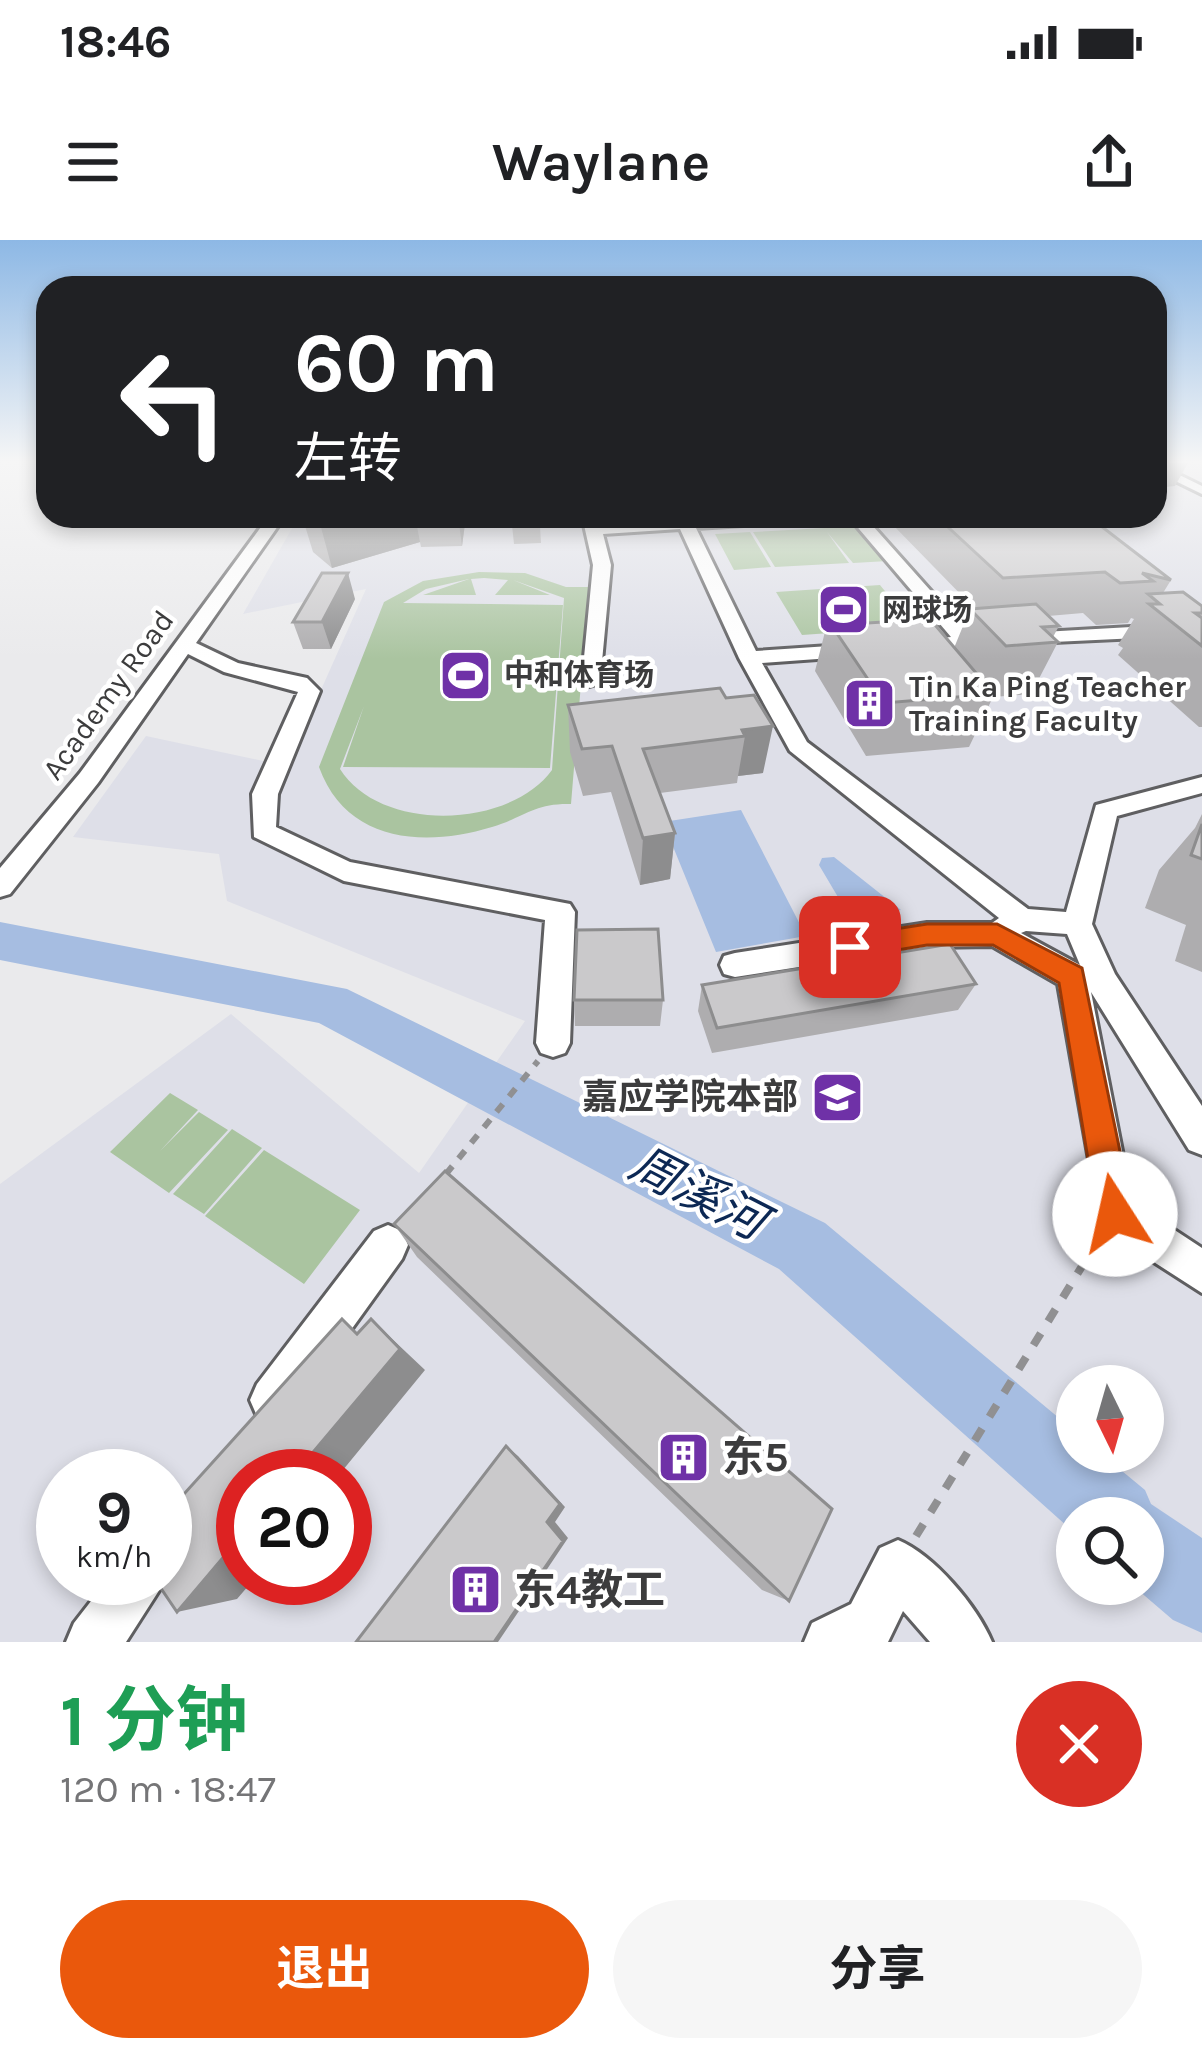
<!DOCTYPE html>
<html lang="zh">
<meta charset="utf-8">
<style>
:root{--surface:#fff;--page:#f6f6f6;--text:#202124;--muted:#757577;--accent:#ea580c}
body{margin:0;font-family:Karla,"Noto Sans SC",sans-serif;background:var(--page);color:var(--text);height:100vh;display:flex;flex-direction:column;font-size:45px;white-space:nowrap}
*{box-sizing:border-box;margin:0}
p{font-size:39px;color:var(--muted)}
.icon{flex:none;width:66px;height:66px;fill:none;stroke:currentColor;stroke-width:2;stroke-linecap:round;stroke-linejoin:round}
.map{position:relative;height:1402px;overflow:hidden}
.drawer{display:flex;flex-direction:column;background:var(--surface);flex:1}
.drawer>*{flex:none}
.hud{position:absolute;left:36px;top:36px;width:1131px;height:252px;border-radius:36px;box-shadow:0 6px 18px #0003;background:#202124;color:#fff;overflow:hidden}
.needle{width:78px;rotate:175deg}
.buttons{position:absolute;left:1056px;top:1125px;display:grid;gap:24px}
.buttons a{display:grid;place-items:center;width:108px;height:108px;border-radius:50%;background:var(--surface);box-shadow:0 6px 18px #0003;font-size:60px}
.speed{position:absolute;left:36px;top:1209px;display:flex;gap:24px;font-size:60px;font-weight:700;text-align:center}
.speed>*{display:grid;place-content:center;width:156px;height:156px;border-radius:50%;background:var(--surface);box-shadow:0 6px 18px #0003;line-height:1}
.speed small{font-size:30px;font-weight:400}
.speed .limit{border:18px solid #d22;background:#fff;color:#111}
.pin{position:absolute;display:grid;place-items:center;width:102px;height:102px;color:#fff;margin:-51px;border-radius:24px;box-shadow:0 6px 18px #0006}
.me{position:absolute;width:132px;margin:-66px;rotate:350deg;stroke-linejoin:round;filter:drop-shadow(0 0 9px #0008)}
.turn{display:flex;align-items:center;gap:42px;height:252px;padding:0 60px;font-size:54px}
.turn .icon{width:156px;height:156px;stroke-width:2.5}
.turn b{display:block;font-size:84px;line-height:102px}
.round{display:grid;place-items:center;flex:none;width:126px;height:126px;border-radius:63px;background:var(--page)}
.overview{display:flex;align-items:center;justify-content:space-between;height:204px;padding:0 60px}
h1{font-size:72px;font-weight:700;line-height:90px;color:#1e9e55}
.button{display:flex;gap:24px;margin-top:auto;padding:24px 60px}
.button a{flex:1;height:138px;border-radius:72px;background:var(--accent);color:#fff;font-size:48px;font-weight:700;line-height:138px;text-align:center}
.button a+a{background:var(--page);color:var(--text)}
.status{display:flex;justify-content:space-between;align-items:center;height:84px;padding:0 60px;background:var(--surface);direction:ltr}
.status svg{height:33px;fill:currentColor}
header{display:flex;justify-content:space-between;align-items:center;height:156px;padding:0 60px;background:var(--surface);font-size:54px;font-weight:700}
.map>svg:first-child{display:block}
.built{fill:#dedfe8;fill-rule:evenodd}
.green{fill:#aac4a0;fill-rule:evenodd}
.water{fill:#a6bde1}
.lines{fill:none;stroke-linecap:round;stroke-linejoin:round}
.river{fill:#a6bde1;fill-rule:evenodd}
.minor-casing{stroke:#5f5f61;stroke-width:6}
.path-far1{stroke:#909092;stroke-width:6;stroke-dasharray:10 10;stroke-linecap:butt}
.path{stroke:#909092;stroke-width:8;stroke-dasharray:14 14;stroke-linecap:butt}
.minor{fill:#fff;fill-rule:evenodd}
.wall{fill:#aeadaf}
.shaded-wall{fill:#8d8d8e}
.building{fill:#cac9cb;stroke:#8d8d8e;stroke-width:3}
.route{fill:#ea580c;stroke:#983908;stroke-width:3}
.labels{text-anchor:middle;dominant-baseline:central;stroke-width:9;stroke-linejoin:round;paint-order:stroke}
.far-poi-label{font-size:30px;font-weight:bold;fill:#3c3c3d;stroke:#fff;text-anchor:start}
.far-street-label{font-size:30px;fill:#3c3c3d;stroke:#fff}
.poi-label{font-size:36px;font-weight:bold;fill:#3c3c3d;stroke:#fff;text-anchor:end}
.near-poi-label{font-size:42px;font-weight:bold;fill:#3c3c3d;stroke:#fff;text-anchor:start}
.near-water-label{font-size:48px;font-style:italic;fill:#0c2854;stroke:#fff}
</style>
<div class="status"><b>18:46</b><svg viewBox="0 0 49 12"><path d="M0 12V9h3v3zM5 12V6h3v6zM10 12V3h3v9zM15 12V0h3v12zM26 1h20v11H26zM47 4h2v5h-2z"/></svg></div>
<header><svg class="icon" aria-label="menu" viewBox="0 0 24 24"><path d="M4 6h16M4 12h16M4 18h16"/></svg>Waylane<svg class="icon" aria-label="share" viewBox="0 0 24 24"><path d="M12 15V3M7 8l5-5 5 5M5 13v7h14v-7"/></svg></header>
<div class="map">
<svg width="1202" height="1402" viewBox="0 0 1202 1402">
<rect width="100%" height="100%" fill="#eaeaec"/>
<path class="built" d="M1155 223H1202V1402H0V944L231 774 419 933 525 781 227 661 219 614 73 597 146 496 287 526 366 349 243 374 299 276H1155ZM1077 1146H1143V1212H1077ZM63 1236H165V1338H63ZM243 1236H345V1338H243ZM1077 1278H1143V1344H1077Z"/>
<path class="green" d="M860 286 888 321 853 323 827 292 849 323 775 327 753 292Z
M750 292 771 327 734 330 715 294Z
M479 332 525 333 566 347H589L571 564C534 563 525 577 492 587 423 608 346 602 319 527L384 362 423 341ZM484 338 508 340 495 355H550L513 340 564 358 552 530C509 589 380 593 340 529L364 466 343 527 550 528 563 365 403 363 426 349 469 339 423 355H476L471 339Z
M880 345 914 387 802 395 776 352Z
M170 853 198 870 160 911 199 872 228 890 169 953 110 912Z
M232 889 262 908 204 974 173 954Z
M264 910 360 970 304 1044 205 976Z"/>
<path class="water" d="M741 570 806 696 716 712 663 582Z
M834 617 901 670 861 678 848 674 819 625 822 618Z"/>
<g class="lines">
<path class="river" d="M0 682 347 749 825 983 1077 1193V1212H1099L1145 1250 1151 1264 1202 1298V1393L1173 1380 1131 1344H1143V1278H1077V1295L779 1029 319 783 0 720Z"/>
<defs>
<path id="minor" d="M1155 223 1202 246V254L1155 231Z
M269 276H285L196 403 238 423 307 438 320 451 278 554 276 587 350 622 570 664 575 672 570 803 565 813 553 817 541 813 536 803 545 680 344 641 254 597 252 554 298 452 224 432 188 414 98 543 10 654 0 657V628L80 533Z
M582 276H598L600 285 818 276 810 281 696 288 756 411 859 404 869 410 859 416 762 423 807 502 1028 669 1066 672 1096 565 1202 537V553L1117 576 1092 684 1115 734 1202 866V915L1189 910 1091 752 1132 962 1202 1008V1053L1101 988 1058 744 992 706 927 707 735 737 724 734 720 725 724 716 735 713 927 683H992L999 678 790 511 739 418 680 289 603 294 611 325 600 443 581 448 593 325ZM1026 691 1067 694 1080 725 1021 693Z
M848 276H864L971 396 1202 383V395L906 409V401L951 397Z
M388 985 402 991 408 1005 402 1019 289 1176 273 1183 257 1176 250 1160 257 1144 374 991Z
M898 1300C934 1315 977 1366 992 1402H930L903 1371 888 1402H804L812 1383 851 1364 880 1308Z
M165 1334 167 1338 126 1402H66L74 1383 109 1338H165Z"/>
</defs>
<use href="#minor" class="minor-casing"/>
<path class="path-far1" d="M446 934 538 821
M1082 1026 1099 999"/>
<path class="path" d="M916 1296 1084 1023"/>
<use href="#minor" class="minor"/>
</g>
<path class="wall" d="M302 276H466L462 306 421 307 420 302 332 328 313 312Z
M511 276H554L555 287H540L541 303 514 304Z
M891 276H1088L1171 340 1163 353 1202 366V487H1199L1118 415 1123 408 1118 405 1134 379 1131 378 1128 383 1096 385 1083 373 1048 376 1059 386 1053 397 1058 402 1031 454 993 457 969 507 866 516 815 431 828 380 868 383 954 408 970 369 974 368 890 282Z
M355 359 331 409H303L293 382Z
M754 455 763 533 738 536 737 543 660 553 675 593 670 639 640 645 611 552 583 556 570 512 568 465 726 458Z
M1202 574V732L1175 721 1186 685 1145 668 1159 630 1195 588Z
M976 744 958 770 712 813 698 771 702 745Z
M574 760H663L660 786H575Z
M394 984 789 1361 762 1350 417 1017Z"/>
<path class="shaded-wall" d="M1155 223H1188L1175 246 1155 248Z
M335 276H415L420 302 332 328 319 280Z
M458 276H466L462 306Z
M348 333 355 359 331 409 322 382Z
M773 486 763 533 738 536 745 496 742 490Z
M675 593 670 639 640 645 643 598Z
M371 1079 425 1130 338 1236H293Z
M506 1206 518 1216 565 1267 555 1282 568 1298 498 1402H494L547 1282Z
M243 1294V1338H255L237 1359 177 1372Z"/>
<path class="building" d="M313 276H335L319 280Z
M936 276H1088L1171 340 1142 333 1153 341 1120 343 1105 332 1003 338Z
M322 333H348L322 382H293Z
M1183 352 1202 366V373H1195L1202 378V406L1149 364H1160L1148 354Z
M1036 364 1059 386 1042 387 1058 402 1006 406 970 369Z
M864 378 868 383 930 379 994 454 884 463 828 380Z
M720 448 726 458 754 455 773 486 742 490 745 496 643 509 675 593 643 598 612 506 582 509 568 465Z
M1202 584V619L1191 615Z
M658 689 663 760H574L577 690Z
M950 704 976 744 717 788 702 745Z
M445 931 832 1269 789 1361 394 984Z
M342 1079 357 1094 371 1079 400 1109 293 1236H243V1294L177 1372 154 1338H165V1275Z
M506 1206 560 1264 547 1282 563 1301 494 1402H356Z"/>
<linearGradient id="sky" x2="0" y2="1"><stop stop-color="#8db8e5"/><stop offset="0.53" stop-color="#f6f6f6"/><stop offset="1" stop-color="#f6f6f6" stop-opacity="0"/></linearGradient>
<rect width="1202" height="419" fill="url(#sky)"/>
<path class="route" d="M927 684H997L1082 728 1133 974 1128 986 1115 992 1102 986 1097 974 1059 743 993 705H927L850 718 836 707 850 696Z"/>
<defs>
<symbol id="stadium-square" viewBox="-11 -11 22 22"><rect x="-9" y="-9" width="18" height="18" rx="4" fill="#6f31a7" stroke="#fff"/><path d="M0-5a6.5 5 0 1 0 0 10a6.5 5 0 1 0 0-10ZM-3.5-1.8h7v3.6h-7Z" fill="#fff"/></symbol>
<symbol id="building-square" viewBox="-11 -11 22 22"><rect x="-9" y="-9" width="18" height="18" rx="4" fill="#6f31a7" stroke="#fff"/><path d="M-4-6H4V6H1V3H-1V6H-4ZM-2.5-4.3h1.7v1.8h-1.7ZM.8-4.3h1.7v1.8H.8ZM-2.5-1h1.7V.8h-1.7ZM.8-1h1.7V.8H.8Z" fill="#fff"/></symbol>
<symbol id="university-square" viewBox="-11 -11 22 22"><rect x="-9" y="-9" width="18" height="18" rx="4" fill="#6f31a7" stroke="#fff"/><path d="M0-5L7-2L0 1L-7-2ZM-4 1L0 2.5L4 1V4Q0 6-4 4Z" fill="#fff"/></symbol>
</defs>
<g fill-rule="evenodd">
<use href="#stadium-square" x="814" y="340" width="59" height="59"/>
<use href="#stadium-square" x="436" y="406" width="59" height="59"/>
<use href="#building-square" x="840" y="434" width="59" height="59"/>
<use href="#university-square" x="808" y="828" width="59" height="59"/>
<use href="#building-square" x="654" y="1188" width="59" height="59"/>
<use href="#building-square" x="446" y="1320" width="59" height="59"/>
</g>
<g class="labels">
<g class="far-poi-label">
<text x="882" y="370">网球场</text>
<text x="504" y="435">中和体育场</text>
<text x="909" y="447">Tin Ka Ping Teacher<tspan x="909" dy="34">Training Faculty</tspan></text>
</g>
<g class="far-street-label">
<text transform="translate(108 455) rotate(-54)">Academy Road</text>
</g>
<g class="poi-label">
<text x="798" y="857">嘉应学院本部</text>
</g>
<g class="near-poi-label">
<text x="722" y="1217">东5</text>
<text x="514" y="1350">东4教工</text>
</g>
<g class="near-water-label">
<text transform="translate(698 953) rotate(27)">周溪河</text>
</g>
</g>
</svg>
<div class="buttons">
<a><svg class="needle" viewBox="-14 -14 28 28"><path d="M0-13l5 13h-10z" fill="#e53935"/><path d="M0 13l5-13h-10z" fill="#757577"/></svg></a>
<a><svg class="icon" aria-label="search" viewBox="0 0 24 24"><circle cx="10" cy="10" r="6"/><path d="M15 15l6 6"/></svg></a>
</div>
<div class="speed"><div>9<small>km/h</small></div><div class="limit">20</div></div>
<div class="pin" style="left:850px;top:707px;background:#d93025"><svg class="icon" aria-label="arrive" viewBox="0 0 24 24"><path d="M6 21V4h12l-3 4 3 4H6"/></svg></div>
<svg class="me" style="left:1115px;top:974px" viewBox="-20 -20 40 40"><circle r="19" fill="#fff"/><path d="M0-13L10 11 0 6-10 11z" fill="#ea580c"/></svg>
<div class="hud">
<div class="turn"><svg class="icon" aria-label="left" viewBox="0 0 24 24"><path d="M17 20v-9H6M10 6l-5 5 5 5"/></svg><div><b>60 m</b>左转</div></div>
</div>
</div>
<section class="drawer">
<div class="overview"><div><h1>1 分钟</h1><p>120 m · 18:47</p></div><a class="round" style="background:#d93025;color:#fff"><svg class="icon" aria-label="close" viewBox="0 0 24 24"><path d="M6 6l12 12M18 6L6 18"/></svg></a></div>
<div class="button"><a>退出</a><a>分享</a></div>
</section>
